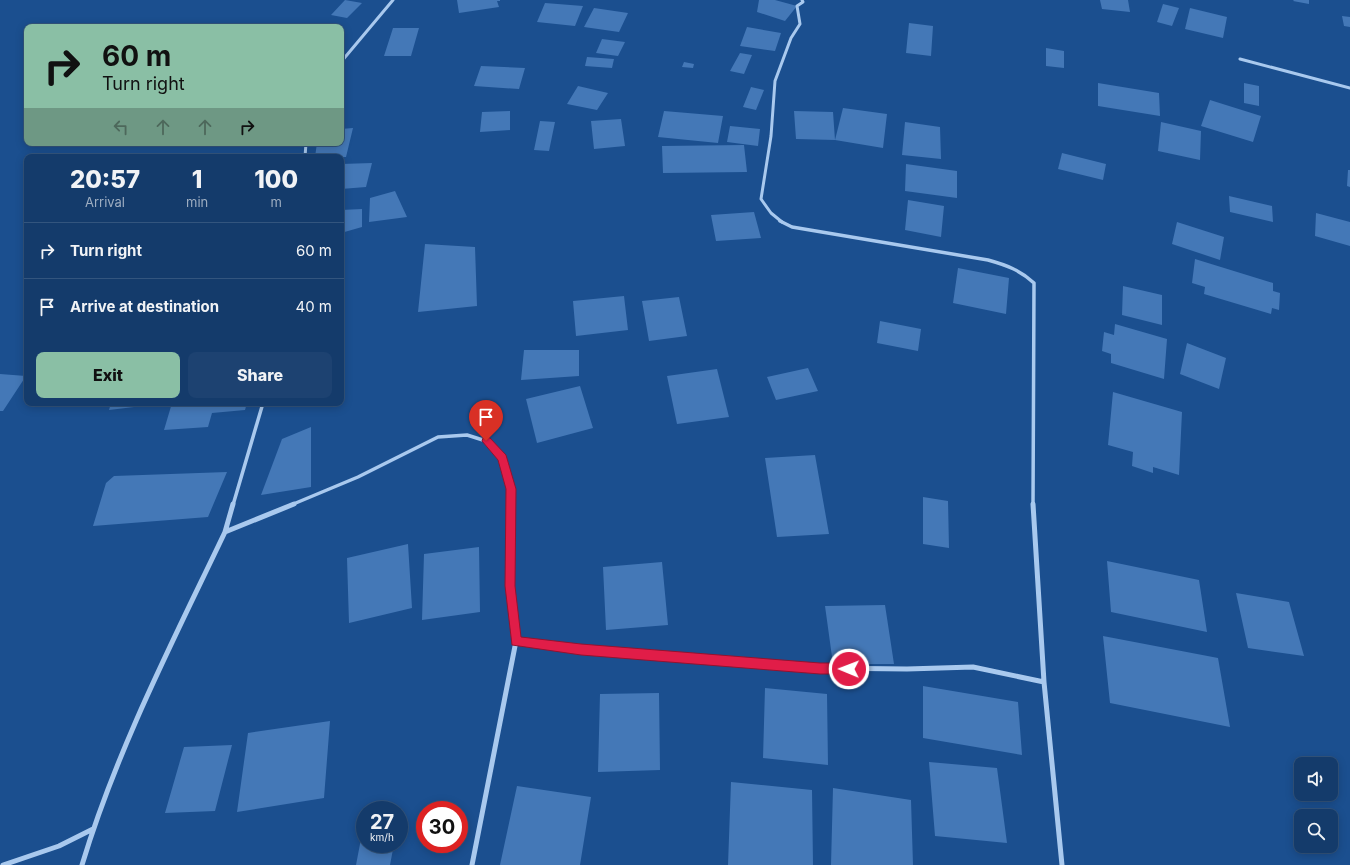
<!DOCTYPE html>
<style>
:root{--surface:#143b6b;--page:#1d4271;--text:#f1f3f6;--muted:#9dadc1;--line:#33557e;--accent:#8abfa5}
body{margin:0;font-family:Inter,sans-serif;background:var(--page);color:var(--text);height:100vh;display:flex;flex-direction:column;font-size:15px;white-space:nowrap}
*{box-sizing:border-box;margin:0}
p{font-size:13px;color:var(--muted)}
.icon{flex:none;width:22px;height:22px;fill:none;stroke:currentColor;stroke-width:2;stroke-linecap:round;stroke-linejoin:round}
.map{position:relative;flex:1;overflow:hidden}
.side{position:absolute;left:24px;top:154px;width:320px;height:252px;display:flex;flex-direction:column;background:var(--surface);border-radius:8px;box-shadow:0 2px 10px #0003,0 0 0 1px var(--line)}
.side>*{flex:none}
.top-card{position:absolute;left:24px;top:24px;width:320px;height:122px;border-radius:8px;box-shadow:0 2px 10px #0003,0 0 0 1px var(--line);background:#8abfa5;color:#111;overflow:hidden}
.tools{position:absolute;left:1294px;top:757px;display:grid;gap:8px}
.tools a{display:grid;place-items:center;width:44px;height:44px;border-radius:8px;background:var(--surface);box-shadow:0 2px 10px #0003,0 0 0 1px var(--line);font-size:20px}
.speed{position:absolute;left:356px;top:801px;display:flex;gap:8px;font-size:20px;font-weight:700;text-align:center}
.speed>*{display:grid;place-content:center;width:52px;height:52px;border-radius:50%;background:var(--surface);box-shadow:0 2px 10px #0003,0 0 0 1px var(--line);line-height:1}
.speed small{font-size:10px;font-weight:400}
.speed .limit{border:6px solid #d22;background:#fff;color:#111}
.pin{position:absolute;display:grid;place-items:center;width:34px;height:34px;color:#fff;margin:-41px -17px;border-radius:50% 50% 50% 0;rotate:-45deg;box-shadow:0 0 4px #0007}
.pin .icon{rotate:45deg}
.me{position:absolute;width:44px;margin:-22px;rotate:271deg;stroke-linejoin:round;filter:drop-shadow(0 0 3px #0008)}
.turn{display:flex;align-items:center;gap:14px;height:84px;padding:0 12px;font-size:18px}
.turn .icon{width:52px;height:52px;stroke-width:2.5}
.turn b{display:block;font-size:28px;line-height:34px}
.lanes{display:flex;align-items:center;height:38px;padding:0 12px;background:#0003;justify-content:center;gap:20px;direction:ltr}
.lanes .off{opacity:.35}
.eta{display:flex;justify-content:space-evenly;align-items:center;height:68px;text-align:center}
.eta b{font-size:24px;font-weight:800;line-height:28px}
.action{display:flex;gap:8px;margin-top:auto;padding:8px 12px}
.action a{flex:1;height:46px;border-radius:8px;background:var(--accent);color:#111;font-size:16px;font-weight:800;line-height:46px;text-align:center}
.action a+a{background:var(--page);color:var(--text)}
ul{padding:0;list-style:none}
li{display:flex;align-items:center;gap:12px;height:56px;padding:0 12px;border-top:1px solid var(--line)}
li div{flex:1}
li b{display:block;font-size:15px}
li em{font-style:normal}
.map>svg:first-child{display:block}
.building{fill:#4478b7}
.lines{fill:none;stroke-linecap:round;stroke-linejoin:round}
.minor-far2{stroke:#a9c9ee;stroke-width:3}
.minor-far1{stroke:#a9c9ee;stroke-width:3.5}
.minor{stroke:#a9c9ee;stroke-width:5}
.route{fill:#e11d48;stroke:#92132f}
</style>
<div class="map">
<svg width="1350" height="865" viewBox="0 0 1350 865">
<rect width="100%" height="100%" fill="#1b4f8f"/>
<path class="building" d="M345 0 362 3 347 18 331 15Z
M457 0H500V1H497L499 7 459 13Z
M759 0H775L797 6 785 21 757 12Z
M1100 0H1128L1130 12 1102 9Z
M1294 0H1309V4L1293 1Z
M545 3 583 6 575 26 537 22Z
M1163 4 1179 8 1172 26 1157 22Z
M594 8 628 13 619 32 584 27Z
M1190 8 1227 17 1223 38 1185 29Z
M1342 16 1350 17V27L1344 26Z
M909 23 933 26 931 56 906 53Z
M747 27 781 33 775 51 740 46Z
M393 28H419L411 56H384Z
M602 39 625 42 618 56 596 53Z
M1046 48 1064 51V68L1046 66Z
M740 53 752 55 744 74 730 71Z
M587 57 614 59 612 68 585 66Z
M684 62 694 64 693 68 682 67Z
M481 66 525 68 519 89 474 86Z
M1098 83 1159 93 1160 116 1098 106Z
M1244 83 1259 86V106L1244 103Z
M578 86 608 93 597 110 567 104Z
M751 87 764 90 756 110 743 107Z
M1210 100 1261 116 1253 142 1201 126Z
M843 108 887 114 883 148 835 140Z
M510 111V130L480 132 482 112Z
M664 111 723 116 718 143 658 137Z
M794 111 833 112 835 140 796 139Z
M621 119 625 146 594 149 591 121Z
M540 121 555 122 549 151 534 150Z
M905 122 940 127 941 159 902 155Z
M1161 122 1201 131 1200 160 1158 151Z
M730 126 760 129 758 146 727 142Z
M353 128 346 157H315L317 143H341V129Z
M744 145 747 172 663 173 662 146Z
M1062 153 1106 164 1103 180 1058 169Z
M372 163 366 187 341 189V164Z
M906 164 957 171V198L905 191Z
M1348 170H1350V187L1347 186Z
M395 191 407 217 369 222 370 198Z
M1229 196 1272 206 1273 222 1230 212Z
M908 200 944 206 941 237 905 230Z
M362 209V227L341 233V210Z
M754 212 761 238 716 241 711 215Z
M1316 213 1350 222V246L1315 236Z
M1177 222 1224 237 1220 260 1172 244Z
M425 244 475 247 477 306 418 312Z
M1195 259 1273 283V291L1280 293 1279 310 1272 308 1271 314 1204 294 1205 287 1192 283Z
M958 268 1009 278 1006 314 953 303Z
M1123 286 1162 295V325L1122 315Z
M624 296 628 330 576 336 573 301Z
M679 297 687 336 649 341 642 301Z
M880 321 921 329 918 351 877 343Z
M1115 324 1167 339 1164 379 1111 363V354L1102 351 1104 332 1114 335Z
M1187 343 1226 358 1219 389 1180 374Z
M524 350H579V376L521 380Z
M808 368 818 391 776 400 767 377Z
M717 369 729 417 677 424 667 376Z
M0 374 26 376 3 411H0Z
M580 386 593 428 537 443 526 399Z
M1113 392 1182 412 1179 475 1153 467V473L1132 466 1133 452 1108 445Z
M111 403H159V404L109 410Z
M172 403H247L245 410 212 413 208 427 164 430Z
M311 427V487L261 495 282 439Z
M815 455 829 534 777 537 765 458Z
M227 472 208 517 93 526 106 483 114 476Z
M923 497 948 501 949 548 923 544Z
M408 544 412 608 349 623 347 558Z
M479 547 480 612 422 620 424 554Z
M1107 561 1199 580 1207 632 1111 612Z
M662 562 668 625 606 630 603 567Z
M1236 593 1289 602 1304 656 1248 648Z
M885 605 894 664H833L825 606Z
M1103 636 1218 658 1230 727 1110 703Z
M923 686 1018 702 1022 755 923 738Z
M765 688 827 694 828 765 763 758Z
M659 693 660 770 598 772 600 694Z
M330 721 324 798 237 812 248 733Z
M232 745 215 811 165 813 184 747Z
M929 762 997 768 1007 843 935 836Z
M731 782 812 790 813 865H728Z
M517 786 591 797 580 865H500Z
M833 788 911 800 913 865H831Z
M364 823 365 844H394L390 865H356Z"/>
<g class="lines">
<path class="minor-far2" d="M1240 59 1350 88
M341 62 393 0
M305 157 306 143
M782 222 771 213 761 199 771 136 775 81 791 38 800 24 797 6 803 2 802 0"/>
<path class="minor-far1" d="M780 221 792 227 988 260C1006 265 1020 270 1034 283L1033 505
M233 505 263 403
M291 505 358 477 438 437 467 435 486 441 502 458 511 489V505"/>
<path class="minor" d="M1033 504 1044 682 1062 865
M225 532 294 504
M516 641 581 650 820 668 907 669 973 667 1044 682
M3 865 59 846 93 829
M82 865C117 749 173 641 225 532L233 504
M472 865 516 641 510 599 509 561 511 504"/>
</g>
<path class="route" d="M486 437 490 438 506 455 516 489 515 586 521 637 581 644 820 663H849L853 665 854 669 853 673 849 674H820L581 655 512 645 505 586 506 489 498 460 482 441 483 438Z"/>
</svg>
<div class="tools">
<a><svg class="icon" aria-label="sound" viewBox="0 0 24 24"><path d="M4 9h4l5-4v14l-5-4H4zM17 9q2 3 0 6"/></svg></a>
<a><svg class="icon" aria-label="search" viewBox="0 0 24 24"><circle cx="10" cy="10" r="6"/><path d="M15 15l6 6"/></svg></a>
</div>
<div class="speed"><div>27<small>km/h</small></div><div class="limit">30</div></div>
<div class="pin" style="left:486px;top:441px;background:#d93025"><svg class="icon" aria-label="arrive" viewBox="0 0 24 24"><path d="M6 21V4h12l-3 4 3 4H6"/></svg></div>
<svg class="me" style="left:849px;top:669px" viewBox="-20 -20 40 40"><circle r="17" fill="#e11d48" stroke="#fff" stroke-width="3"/><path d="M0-11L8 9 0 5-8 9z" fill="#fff"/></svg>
<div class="top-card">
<div class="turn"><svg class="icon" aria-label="right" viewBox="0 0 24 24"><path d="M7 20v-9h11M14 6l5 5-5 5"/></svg><div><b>60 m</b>Turn right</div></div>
<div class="lanes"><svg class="icon off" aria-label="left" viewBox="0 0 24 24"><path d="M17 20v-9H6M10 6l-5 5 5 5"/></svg><svg class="icon off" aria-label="ahead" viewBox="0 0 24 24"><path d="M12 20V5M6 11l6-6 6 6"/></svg><svg class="icon off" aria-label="ahead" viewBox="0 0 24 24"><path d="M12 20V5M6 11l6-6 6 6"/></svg><svg class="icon" aria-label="right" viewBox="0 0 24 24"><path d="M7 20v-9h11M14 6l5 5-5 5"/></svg></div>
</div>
<section class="side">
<div class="eta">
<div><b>20:57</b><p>Arrival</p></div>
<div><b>1</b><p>min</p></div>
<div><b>100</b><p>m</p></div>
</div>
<ul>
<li><svg class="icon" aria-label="right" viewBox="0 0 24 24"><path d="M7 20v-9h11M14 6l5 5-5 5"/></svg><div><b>Turn right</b></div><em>60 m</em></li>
<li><svg class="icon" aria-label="arrive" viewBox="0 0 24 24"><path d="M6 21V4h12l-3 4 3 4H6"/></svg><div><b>Arrive at destination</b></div><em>40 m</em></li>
</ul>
<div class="action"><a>Exit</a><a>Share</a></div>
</section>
</div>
